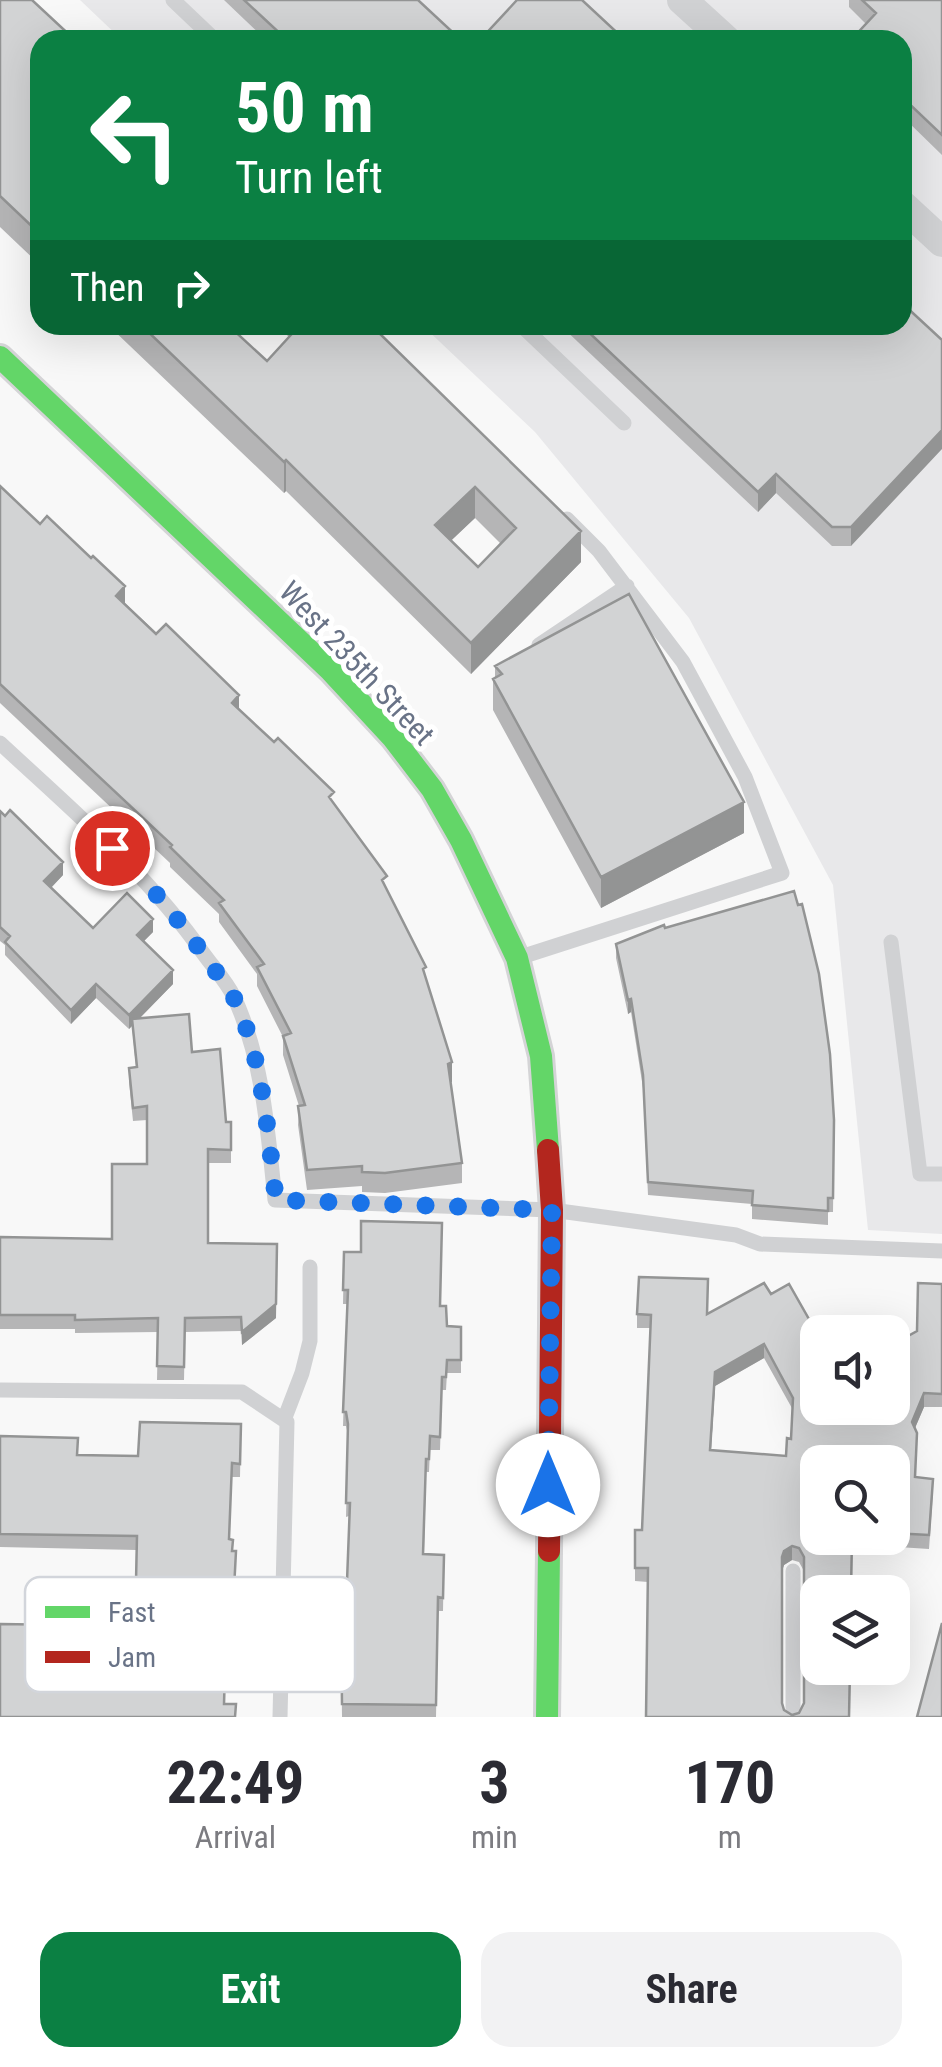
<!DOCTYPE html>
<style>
:root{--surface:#fff;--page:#f2f2f3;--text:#2b2b33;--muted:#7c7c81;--accent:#0b8043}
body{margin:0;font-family:"Roboto Condensed",sans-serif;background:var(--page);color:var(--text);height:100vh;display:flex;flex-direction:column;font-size:38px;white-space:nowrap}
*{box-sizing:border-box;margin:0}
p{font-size:32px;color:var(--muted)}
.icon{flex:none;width:55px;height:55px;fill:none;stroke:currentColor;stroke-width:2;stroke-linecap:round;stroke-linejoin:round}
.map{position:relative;height:1717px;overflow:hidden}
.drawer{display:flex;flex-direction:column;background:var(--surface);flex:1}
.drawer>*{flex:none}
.banner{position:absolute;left:30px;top:30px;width:882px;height:305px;border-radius:30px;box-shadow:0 10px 40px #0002;background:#0b8043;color:#fff;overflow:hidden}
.controls{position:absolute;left:800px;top:1315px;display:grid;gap:20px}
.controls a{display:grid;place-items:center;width:110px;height:110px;border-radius:20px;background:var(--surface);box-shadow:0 10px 40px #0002;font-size:50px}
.pin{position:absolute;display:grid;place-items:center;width:85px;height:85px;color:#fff;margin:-42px;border:5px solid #fff;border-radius:50%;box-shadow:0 2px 10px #0007}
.me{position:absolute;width:110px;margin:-55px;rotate:0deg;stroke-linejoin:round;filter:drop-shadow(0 0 8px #0008)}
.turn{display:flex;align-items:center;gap:35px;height:210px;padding:0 40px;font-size:45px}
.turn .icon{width:130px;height:130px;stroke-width:2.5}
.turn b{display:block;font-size:70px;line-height:85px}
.then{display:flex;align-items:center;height:95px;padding:0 40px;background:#0003;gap:20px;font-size:38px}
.eta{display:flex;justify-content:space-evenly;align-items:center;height:170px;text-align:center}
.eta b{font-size:60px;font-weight:700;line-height:70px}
.cta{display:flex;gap:20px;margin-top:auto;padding:20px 40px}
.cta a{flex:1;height:115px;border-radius:30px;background:var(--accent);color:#fff;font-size:40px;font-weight:700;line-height:115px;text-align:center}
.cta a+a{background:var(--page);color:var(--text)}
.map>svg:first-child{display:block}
.built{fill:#e8e8ea}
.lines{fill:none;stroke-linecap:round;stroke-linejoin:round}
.fast-casing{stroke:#d4d4d6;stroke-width:28}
.jam-casing{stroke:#d4d4d6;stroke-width:28}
.lane{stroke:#d0d1d3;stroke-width:15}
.street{stroke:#d0d1d3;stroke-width:30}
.fast{stroke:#63d668;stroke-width:22}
.jam{stroke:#b3261e;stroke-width:22}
.wall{fill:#b5b5b6;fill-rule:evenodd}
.shaded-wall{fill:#939494}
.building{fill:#d2d3d4;stroke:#939494;stroke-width:2.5;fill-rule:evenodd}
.route{stroke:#1a73e8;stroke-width:18;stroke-dasharray:0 32.4}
.labels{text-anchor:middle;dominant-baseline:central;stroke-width:10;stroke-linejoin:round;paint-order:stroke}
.street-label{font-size:30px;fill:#697387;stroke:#fff}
.key{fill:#fff;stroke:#d2d5db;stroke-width:2.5}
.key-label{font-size:28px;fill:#697387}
</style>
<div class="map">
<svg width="942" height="1717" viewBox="0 0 942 1717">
<rect width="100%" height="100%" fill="#f8f8f8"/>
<path class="built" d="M80 0H942V1234L868 1230 833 885 689 618 535 432 422 325H902V40H122Z"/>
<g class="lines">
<defs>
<path id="fast" d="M0 357 330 670 393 738 432 789 461 840 517 958 541 1056 548 1150
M547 1717 549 1551"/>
<path id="jam" d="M548 1150 552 1210 549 1551"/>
</defs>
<use href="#fast" class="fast-casing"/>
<use href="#jam" class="jam-casing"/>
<path class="lane" d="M173 0 215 40
M521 325 624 423
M539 645 627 586
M0 743C71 809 147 873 203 953 213 967 226 981 234 997 263 1059 268 1133 275 1200L552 1210 736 1235 760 1244 942 1251
M891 942 920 1174H942
M521 957 782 873 745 777 683 662 599 551 567 519
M0 1390 242 1392 287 1422 280 1717
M284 1420 302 1373 310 1341V1267
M793 1571V1717"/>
<path class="street" d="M682 0 726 40
M902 205 942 242"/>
<use href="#fast" class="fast"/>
<use href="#jam" class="jam"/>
</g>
<path class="wall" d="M0 0 40 40V265L0 227Z
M224 0H418L461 40H266Z
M849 0H942V155L902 116V40L866 24 849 7Z
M108 325H228L267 361 289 337 277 325H371L581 562 471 674 286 491 284 493ZM475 518 501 544 478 567 451 540Z
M560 325H902L851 546H832L776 493 758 512Z
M0 486 239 710 334 804 387 890 426 979 452 1082H451L462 1163V1183L385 1193 362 1192V1186L307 1190 298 1125 299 1106 283 1055V1037L257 986V974L219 922V914L170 867V863L0 703Z
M495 666 744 833 601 908 493 710V679L495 677Z
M0 811 63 875 51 888 93 928 153 932 144 941 173 984 140 1018 192 1052 226 1122H231V1163H208V1243L276 1318 242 1345 241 1331 185 1332 184 1380H157L158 1332 75 1333V1329H0V1237L112 1239 147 1164V1120L133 1121 129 1082V1068L136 1067 132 1026 129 1029 96 998 71 1024 5 955V945L0 941Z
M616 944 834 1134 833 1212H828V1225L752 1219V1204L648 1195 643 1088 631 1012 628 1014 616 958Z
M344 1252 440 1306 447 1326 461 1327V1373H447L446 1390H442L440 1450H430L429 1472H426L424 1554 444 1555 443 1611H438L436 1717H342L341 1635H336V1622L347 1581 349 1516 346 1517 348 1435 346 1426H343L347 1304H343Z
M764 1283 818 1408 917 1331 942 1284V1407H924L915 1428 917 1446 915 1477 933 1492 929 1549 852 1544 849 1717H646L648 1582 635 1581V1530H642L650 1328H637V1314H707ZM764 1358 793 1410 791 1439 786 1456 711 1450 715 1386ZM892 1462V1538H818ZM792 1560 799 1562 804 1571V1703L799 1713 792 1715 784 1710 782 1703V1571L784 1565Z
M241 1424 240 1477H232L229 1539 236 1565 232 1642H226L225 1704 135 1626 136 1550 0 1547V1436L78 1455 138 1456Z"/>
<path class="shaded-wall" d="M942 430V449L851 546V527Z
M286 460V491L284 493V462Z
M776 474V493L758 512V492Z
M475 487V518L435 556V525Z
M581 531V562L471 674V643Z
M125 586V605L116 596Z
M239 695V715L232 703Z
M744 802V833L601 908V877Z
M63 862V875L44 895V881Z
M153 919V932L137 948V935Z
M173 970V984L129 1029V1015Z
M96 984V998L71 1024V1010Z
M631 999V1012L628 1014V1000Z
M452 1062V1082L448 1083V1064Z
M277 1258 276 1318 242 1345V1332Z
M764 1344V1358L715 1386 710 1464 715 1372Z
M924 1393V1407L912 1435V1422Z
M792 1546V1560L784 1565 782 1571V1557L784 1551Z"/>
<path class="building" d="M0 0H32L75 40H40V234L0 196Z
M244 0H418L461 40H287Z
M517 0H582L625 40H480Z
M862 0H942V135L902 97V40H851L876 13Z
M902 303 942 340V430L851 527H832L776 474 758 492 581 325H902Z
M141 325H228L267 361 300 325H371L581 531 471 643 286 460 284 462ZM475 487 516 528 478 567 435 525Z
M0 486 40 524 47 516 91 558 93 556 125 586 116 596 156 634 166 624 239 695 232 703 274 742 278 738 334 792 329 797 387 876 382 880 426 967 423 969 452 1062 448 1064 462 1163 385 1173 362 1172V1166L307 1170 298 1106 305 1105 283 1036 291 1033 257 967 264 964 219 903 224 900 170 847 172 845 0 684Z
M629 594 744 802 601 877 493 679 502 674 495 666Z
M10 810 63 862 44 881 93 928 127 893 153 919 137 935 173 970 129 1015 96 984 71 1010 5 942 10 936 0 927V811L5 816Z
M794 891 798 905 802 904 819 974 830 1054 834 1120 833 1198H828V1211L752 1205 753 1191 648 1182 643 1075 631 999 628 1000 616 944 664 925 665 928Z
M189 1014 192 1052 220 1049 226 1122H231V1150L208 1149V1243L277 1244 276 1304 242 1332 241 1317 185 1318 184 1367 157 1366 158 1318 75 1320V1315H0V1237L112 1239V1164H147V1106L133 1108 129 1068 137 1067 132 1019Z
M361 1221 442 1223 440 1306H446L447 1326 461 1327V1360H447L446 1377H442L440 1437 430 1436 429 1459H426L423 1554 444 1555 443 1598 438 1597 436 1705 342 1704 341 1622H336L338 1580 347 1581 350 1503H346L348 1424 346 1412H343L348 1290H343L344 1252H361Z
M639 1277 708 1279 707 1314 764 1283 771 1294 789 1284 818 1335V1408H892V1345L917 1331 918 1283 942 1284V1394L924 1393 912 1422 917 1433 915 1477 933 1479 929 1535 892 1533V1462H818V1538H852L851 1592H818V1668H850L849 1717H646L648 1568H635V1530H642L651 1315 637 1314ZM764 1344 793 1398 791 1439 787 1438 786 1456 710 1450 715 1372ZM792 1546 799 1548 804 1557V1703L799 1713 792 1715 784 1710 782 1703V1557L784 1551Z
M850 1318 858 1332H825Z
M140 1422 241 1424 240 1464 232 1463 229 1539 233 1540 232 1551H236L232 1628 226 1629 224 1704H236L235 1717H0V1624L135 1626 137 1536 0 1534V1436L78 1438 77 1455 138 1456Z
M942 1623V1717H917Z"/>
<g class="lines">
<path class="route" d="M112 848C149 883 182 923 211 965 218 975 228 985 233 996 263 1056 268 1135 276 1200L552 1210 548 1485"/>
</g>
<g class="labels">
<g class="street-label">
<text transform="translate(357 663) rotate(47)">West 235th Street</text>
</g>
</g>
<rect x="25" y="1577" width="330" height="115" rx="15" class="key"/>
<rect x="45" y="1606" width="45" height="12" fill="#63d668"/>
<rect x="45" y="1651" width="45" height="12" fill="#b3261e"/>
<g class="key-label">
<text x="108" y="1622">Fast</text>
<text x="108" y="1667">Jam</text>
</g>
</svg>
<div class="controls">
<a><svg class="icon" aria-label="sound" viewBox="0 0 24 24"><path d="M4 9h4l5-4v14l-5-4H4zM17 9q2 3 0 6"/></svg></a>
<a><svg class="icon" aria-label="search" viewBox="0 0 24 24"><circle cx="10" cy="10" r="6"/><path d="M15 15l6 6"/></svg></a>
<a><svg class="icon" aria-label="layers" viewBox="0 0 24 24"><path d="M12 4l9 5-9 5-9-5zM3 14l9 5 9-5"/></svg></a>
</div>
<div class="pin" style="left:112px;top:848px;background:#d93025"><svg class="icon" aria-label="arrive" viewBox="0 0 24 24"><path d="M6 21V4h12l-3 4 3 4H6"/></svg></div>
<svg class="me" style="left:548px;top:1485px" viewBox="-20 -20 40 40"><circle r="19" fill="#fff"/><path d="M0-13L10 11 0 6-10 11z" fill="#1a73e8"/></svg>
<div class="banner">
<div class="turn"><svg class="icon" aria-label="left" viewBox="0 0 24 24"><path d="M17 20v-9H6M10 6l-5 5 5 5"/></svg><div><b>50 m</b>Turn left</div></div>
<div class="then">Then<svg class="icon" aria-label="right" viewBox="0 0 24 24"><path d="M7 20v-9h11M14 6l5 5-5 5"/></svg></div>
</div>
</div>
<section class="drawer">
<div class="eta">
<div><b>22:49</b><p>Arrival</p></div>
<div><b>3</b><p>min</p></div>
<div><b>170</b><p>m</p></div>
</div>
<div class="cta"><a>Exit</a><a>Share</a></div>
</section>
